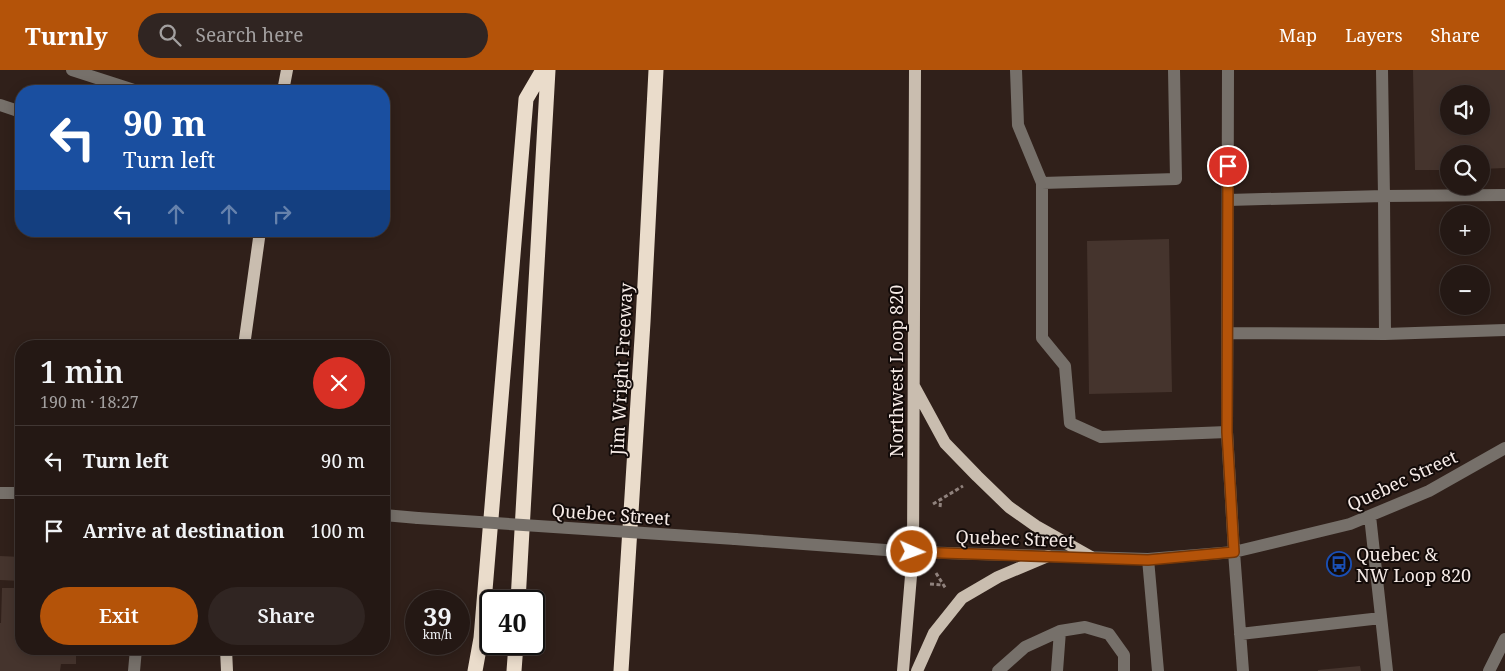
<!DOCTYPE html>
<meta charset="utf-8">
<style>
:root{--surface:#241814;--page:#302522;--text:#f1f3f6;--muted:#a3a0a0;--line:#413734;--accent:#b45309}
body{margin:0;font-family:"Noto Serif",serif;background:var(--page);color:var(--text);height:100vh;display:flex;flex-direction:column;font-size:19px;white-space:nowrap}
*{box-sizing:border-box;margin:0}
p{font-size:16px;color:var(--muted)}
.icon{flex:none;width:28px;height:28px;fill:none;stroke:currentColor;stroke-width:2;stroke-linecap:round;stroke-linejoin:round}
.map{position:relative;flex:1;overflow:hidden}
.details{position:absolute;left:15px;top:270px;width:375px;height:315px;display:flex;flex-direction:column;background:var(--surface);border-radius:20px;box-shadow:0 2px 12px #0003,0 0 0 1px var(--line)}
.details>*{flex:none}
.banner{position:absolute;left:15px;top:15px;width:375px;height:152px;border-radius:20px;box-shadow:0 2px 12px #0003,0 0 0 1px var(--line);background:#1a4fa0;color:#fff;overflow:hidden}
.controls{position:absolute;left:1440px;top:15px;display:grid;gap:10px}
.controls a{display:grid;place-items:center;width:50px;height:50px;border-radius:50%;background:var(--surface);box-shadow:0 2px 12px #0003,0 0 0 1px var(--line);font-size:25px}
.speed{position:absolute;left:405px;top:520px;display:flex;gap:10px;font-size:25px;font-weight:700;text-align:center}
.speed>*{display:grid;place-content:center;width:65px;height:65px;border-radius:50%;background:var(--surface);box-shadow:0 2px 12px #0003,0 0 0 1px var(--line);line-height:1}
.speed small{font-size:12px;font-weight:400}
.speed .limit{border:2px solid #111;border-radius:8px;background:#fff;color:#111}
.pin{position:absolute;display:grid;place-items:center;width:42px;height:42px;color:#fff;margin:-21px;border:2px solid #fff;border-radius:50%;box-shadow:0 1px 5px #0007}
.me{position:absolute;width:55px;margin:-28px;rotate:92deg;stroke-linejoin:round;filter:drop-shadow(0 0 4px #0008)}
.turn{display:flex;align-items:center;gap:18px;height:105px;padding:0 25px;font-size:22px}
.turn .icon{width:65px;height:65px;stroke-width:2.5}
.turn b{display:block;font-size:35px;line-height:42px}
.lanes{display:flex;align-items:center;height:48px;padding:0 25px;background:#0003;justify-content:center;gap:25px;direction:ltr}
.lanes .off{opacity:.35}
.round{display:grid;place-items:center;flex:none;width:52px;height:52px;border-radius:26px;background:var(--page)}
.headline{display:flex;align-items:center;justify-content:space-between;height:85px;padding:0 25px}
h1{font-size:30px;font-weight:600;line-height:38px}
.primary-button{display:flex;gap:10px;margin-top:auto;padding:10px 25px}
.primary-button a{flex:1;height:58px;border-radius:30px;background:var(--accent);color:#fff;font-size:20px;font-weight:600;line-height:58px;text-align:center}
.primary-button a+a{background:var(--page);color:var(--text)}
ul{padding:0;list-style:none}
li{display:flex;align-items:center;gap:15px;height:70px;padding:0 25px;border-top:1px solid var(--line)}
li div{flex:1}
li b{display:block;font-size:19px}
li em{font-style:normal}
header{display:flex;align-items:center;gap:30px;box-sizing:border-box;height:70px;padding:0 25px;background:var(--accent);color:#fff}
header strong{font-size:24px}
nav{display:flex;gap:28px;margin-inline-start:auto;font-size:18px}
.search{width:350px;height:45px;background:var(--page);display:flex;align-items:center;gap:12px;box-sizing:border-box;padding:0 18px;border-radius:28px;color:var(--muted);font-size:19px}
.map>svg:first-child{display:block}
.building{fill:#45342d;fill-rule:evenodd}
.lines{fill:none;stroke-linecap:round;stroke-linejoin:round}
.path{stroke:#90827d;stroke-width:3;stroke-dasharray:4 2.5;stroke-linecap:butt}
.minor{stroke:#76706a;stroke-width:12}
.major{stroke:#c9bdaf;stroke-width:12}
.highway{stroke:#eadccb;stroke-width:15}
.minor-bridge{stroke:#76706a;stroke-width:12}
.route-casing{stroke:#753606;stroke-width:12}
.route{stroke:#b45309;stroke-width:9}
.labels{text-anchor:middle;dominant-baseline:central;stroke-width:4;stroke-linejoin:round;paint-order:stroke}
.street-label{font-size:18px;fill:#f6ebe7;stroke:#130b09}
.poi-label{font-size:18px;fill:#f6ebe7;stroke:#130b09;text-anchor:start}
</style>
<header>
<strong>Turnly</strong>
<div class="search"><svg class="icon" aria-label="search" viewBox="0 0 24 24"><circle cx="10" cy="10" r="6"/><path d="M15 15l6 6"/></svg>Search here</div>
<nav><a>Map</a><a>Layers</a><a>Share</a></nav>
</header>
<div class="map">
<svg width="1505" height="601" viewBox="0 0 1505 601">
<rect width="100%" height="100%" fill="#30201a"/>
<path class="building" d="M1413 0H1505V98L1481 99V84H1449V100H1415ZM1449 24H1481V56H1449Z
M1169 169 1172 322 1089 324 1087 171Z
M0 486 21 487V511L0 510Z
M2 518H21V579H76V594H61L60 601H0V553H1Z
M1360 596 1361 601H1318V600Z"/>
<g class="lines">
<path class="path" d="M933 434 963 416
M940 437 941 429
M936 503 946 519
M930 514 942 515"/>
<path class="minor" d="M72 0 137 21
M1016 0 1018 55 1042 113V268L1065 296 1070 353 1101 367 1227 362
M1228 0 1227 362 1234 482 1243 601
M1382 0 1384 126 1505 125
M0 35 21 42
M1042 113 1176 109 1174 0
M1228 263 1385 264 1384 126 1228 130
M1385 264 1505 260
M0 423H21
M384 445 418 448
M1370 446 1387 601
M735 469 913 482 1148 489 1234 482 1350 454 1429 421 1505 378
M1148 489 1158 601
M1240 564 1381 548
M134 601 136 579
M998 601 1025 577 1060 561 1085 557 1109 564 1124 585V601
M1057 601 1060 561
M1489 601 1505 569"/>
<path class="major" d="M283 21 287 0
M244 276 260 161
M914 316 945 373 977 406 1009 437 1036 456 1091 487
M226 579 227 601
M903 601 913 482 915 0
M917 601 934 563 962 528 998 507 1048 486"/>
<path class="highway" d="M518 531 548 0
M475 601 481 568 526 29 543 0
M514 601 516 574
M621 601 643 252 656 0"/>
<path class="minor-bridge" d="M418 448 735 469"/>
</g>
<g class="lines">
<defs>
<path id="route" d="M912 482 1148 490 1234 482 1227 362 1228 96"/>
</defs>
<use href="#route" class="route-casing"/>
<use href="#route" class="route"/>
</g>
<defs>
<symbol id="bus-ring" viewBox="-11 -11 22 22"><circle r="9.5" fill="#130b09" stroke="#1a4fb4" stroke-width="1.5"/><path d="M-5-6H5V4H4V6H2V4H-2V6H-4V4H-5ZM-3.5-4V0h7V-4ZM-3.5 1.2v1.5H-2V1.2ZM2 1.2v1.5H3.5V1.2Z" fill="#1a4fb4"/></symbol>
</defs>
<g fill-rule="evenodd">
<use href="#bus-ring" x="1325" y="480" width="28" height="28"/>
</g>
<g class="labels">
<g class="street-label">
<text transform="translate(621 299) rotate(-87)">Jim Wright Freeway</text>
<text transform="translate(896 301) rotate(-90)">Northwest Loop 820</text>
<text transform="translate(1402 410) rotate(-25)">Quebec Street</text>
<text transform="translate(611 444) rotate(4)">Quebec Street</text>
<text transform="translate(1015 468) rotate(2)">Quebec Street</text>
</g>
<g class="poi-label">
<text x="1356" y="484">Quebec &amp;<tspan x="1356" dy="21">NW Loop 820</tspan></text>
</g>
</g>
</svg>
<div class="controls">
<a><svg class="icon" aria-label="sound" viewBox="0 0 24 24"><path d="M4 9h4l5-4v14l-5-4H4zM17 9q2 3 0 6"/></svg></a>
<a><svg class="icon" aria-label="search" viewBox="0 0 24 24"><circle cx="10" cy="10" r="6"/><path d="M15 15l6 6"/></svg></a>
<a>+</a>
<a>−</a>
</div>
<div class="speed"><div>39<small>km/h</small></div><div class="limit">40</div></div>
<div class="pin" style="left:1228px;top:96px;background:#d93025"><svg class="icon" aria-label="arrive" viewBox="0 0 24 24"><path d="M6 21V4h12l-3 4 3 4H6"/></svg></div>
<svg class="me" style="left:912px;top:482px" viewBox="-20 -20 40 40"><circle r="17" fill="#b45309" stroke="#fff" stroke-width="3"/><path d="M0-11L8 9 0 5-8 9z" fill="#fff"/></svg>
<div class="banner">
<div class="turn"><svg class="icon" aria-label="left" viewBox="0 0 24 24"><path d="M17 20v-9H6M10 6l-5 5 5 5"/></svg><div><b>90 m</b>Turn left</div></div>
<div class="lanes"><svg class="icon" aria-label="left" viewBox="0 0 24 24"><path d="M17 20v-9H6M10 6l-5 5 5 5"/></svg><svg class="icon off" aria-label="ahead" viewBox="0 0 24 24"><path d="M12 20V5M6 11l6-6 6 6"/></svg><svg class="icon off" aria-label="ahead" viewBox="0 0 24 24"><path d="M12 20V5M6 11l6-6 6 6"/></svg><svg class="icon off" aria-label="right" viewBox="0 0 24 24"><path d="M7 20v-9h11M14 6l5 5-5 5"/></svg></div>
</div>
<section class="details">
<div class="headline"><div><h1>1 min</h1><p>190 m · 18:27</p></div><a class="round" style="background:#d93025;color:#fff"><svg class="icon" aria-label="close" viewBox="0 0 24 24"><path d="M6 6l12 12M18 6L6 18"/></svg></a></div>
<ul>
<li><svg class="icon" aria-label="left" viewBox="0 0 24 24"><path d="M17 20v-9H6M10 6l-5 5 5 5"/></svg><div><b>Turn left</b></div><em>90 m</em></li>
<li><svg class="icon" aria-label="arrive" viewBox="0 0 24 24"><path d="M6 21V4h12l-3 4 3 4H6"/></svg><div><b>Arrive at destination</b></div><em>100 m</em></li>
</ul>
<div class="primary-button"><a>Exit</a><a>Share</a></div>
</section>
</div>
